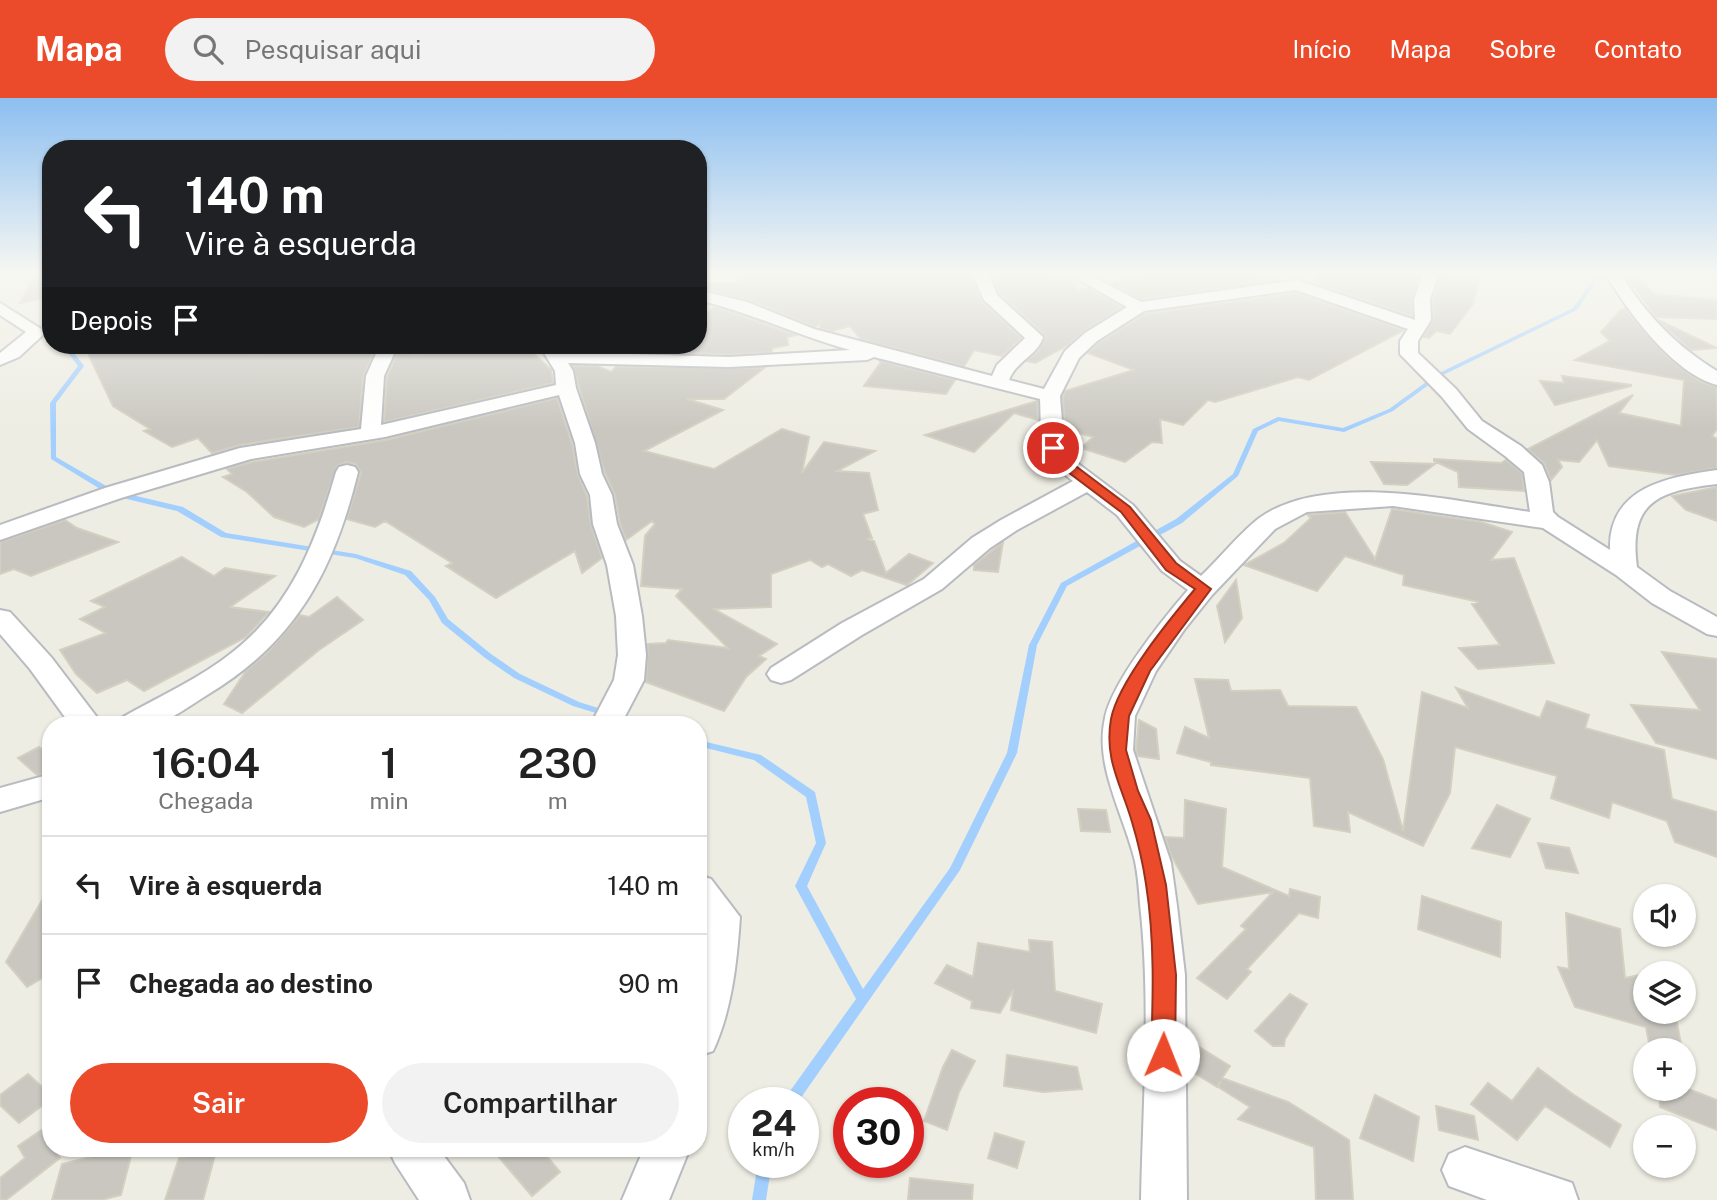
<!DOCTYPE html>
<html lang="pt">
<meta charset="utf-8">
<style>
:root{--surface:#fff;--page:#f2f2f2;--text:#222;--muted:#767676;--line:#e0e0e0;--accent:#ec4b2b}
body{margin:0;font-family:"Public Sans",sans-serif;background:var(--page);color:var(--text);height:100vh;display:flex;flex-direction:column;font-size:26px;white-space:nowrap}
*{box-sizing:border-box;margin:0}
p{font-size:23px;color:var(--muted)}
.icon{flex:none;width:38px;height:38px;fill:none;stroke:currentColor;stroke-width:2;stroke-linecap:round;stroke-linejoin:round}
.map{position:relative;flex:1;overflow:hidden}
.sheet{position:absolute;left:42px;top:618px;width:665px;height:441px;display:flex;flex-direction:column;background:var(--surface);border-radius:28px;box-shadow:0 2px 5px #0004}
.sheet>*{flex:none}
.top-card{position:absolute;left:42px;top:42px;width:665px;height:214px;border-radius:28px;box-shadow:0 2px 5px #0004;background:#202124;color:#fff;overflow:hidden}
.tools{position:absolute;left:1633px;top:786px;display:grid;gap:14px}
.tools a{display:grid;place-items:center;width:63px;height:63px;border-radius:50%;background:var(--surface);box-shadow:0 2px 5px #0004;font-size:35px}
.speed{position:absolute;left:728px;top:989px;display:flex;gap:14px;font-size:35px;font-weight:700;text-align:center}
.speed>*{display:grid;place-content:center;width:91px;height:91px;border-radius:50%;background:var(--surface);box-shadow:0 2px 5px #0004;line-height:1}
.speed small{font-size:18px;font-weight:400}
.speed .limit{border:10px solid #d22;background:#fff;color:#111}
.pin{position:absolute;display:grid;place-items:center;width:60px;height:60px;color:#fff;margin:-30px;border:4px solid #fff;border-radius:50%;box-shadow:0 2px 7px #0007}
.me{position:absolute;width:77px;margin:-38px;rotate:1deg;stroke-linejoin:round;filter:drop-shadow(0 0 5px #0008)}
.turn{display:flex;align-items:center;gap:24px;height:147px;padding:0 28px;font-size:32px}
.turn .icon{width:91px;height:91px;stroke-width:2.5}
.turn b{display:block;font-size:49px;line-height:60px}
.then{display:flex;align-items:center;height:66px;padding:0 28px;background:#0003;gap:14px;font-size:26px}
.eta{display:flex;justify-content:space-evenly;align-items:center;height:119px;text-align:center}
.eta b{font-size:42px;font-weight:600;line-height:49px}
.cta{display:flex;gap:14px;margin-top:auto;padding:14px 28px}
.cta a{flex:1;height:80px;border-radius:42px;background:var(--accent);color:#fff;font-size:28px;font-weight:600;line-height:80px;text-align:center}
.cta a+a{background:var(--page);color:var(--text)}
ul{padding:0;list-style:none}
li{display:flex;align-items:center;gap:21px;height:98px;padding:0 28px;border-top:2px solid var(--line)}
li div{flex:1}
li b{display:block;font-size:26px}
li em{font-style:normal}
header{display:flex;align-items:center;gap:42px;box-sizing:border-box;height:98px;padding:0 35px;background:var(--accent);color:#fff}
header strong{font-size:33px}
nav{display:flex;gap:38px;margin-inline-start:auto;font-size:24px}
.search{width:490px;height:63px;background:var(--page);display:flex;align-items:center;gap:18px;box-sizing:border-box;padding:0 24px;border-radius:38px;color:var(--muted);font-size:26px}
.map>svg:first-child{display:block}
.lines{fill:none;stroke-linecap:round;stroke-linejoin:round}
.stream{fill:#a3cfff;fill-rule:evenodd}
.building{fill:#c9c7c0;stroke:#d3cfc1;stroke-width:2}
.minor-casing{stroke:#b8bbc0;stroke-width:4}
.minor{fill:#fff;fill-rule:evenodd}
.route{fill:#ec4b2b;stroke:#99311c;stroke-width:2}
</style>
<header>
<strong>Mapa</strong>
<div class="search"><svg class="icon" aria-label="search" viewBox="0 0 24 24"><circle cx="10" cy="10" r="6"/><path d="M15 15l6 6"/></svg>Pesquisar aqui</div>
<nav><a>Início</a><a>Mapa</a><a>Sobre</a><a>Contato</a></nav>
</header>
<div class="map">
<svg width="1717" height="1102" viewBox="0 0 1717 1102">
<rect width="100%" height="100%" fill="#eeede3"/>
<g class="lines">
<path class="stream" d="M1597 176H1602L1577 212 1441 278 1393 313 1344 334 1279 323 1258 333 1238 378 1182 425 1067 488 1037 547 1017 655 960 772 798 1004H783L785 1000 856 901 795 788 816 745 806 699 754 662 698 648V642L761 657 815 694 826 745 807 788 863 891 950 770 1007 655 1029 547 1061 485 1176 421 1233 376 1253 331 1278 319 1343 330 1389 311 1437 276 1573 210Z
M62 247H68L84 268 56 305V359L115 393 183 409 226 435 356 456 411 473 435 499 448 521 491 556 520 576 579 604 643 624 644 626H631L573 608 514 580 485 560 442 525 429 502 405 477 355 460 221 439 177 413 110 397 51 361 50 305 78 268Z
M758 1064H772L766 1102H752Z"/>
</g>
<path class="building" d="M35 176H51V199L20 205Z
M740 176H971L982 204 1021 240 1002 258 974 252 964 268 861 241 850 228 832 233 820 230 821 224 815 229 748 202 698 190V185H742Z
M991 176 1067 177 1078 192 1088 190 1122 209 1084 233 1068 247 1035 265 1027 263 1039 252 1046 238 999 195Z
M1147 176H1254L1277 182 1141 201 1110 185Z
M1315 176H1420L1412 200V218L1318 186Z
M1440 176 1479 182 1473 206 1450 236 1436 233 1429 240 1424 239 1433 223V201Z
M1624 176H1635L1654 196 1717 202V221L1656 219Z
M1296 195 1404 232 1309 282 1298 279 1215 304 1208 302 1183 327 1160 321 1162 345 1152 344 1125 364 1081 350 1093 339 1065 331 1063 299 1065 293 1134 272 1088 255 1099 245 1145 216Z
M715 209 795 237 787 239 788 247 773 250 771 254 729 256 631 253 633 251 647 252 656 247H698V220Z
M1625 211 1667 259 1699 283 1717 289V331L1712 338 1717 341V370L1676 377 1609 368 1597 342 1579 364 1558 362 1562 369 1551 382 1544 365 1528 351 1633 297 1619 315 1681 328 1684 282 1575 262 1610 243 1601 234 1621 212Z
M1658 222 1717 250 1691 252Z
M84 247H205V252L241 247 251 257 298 247H377L363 278 359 329 240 347 212 355 198 340 172 349 144 333 150 331 113 308Z
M401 247H413L414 257 437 251 442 255 463 247 472 250 481 247H525L551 272 553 285 384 324 387 279Z
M881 264 880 263 955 282 946 296 864 288Z
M573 268H597L611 274 616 269 764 270 724 301H687L723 312 644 353 714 371 782 331 809 339 802 375 824 344 875 353 837 373 869 375 878 412 863 416 872 440 867 441 874 443 886 475 909 456 933 465 907 487 862 472 851 478 828 466 822 469 810 462 771 476V509L714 511 777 546 759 558 766 561 746 579 724 613 646 584 648 546 666 545 668 542 728 550 676 498 682 491 641 488 645 438 655 426 652 423 626 442 620 425 615 397 605 375Z
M1562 278 1631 287V288L1555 307 1540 283 1564 285Z
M557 300 572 346 578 377 587 398 591 427 602 460 582 475 575 453 496 500 446 468 452 465 385 423 375 429 347 421 361 375 356 366 346 364 337 368 319 421 304 429 274 419 247 394 223 379 232 376 227 371 252 364 386 342Z
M1037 303 1038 322 1014 315 974 354 925 337Z
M1434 361 1501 365 1506 362 1522 375 1524 393 1459 389 1458 374 1434 363Z
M1371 364 1435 366 1407 387 1384 386Z
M1717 389V423L1686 412 1672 398Z
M1392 411 1481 424 1512 434 1491 462 1514 460 1554 565 1478 571 1459 550 1500 547 1472 506 1479 504 1403 487 1404 477 1345 458 1317 493 1244 467 1284 445 1311 420 1308 417 1345 414 1375 461Z
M65 422 77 430 118 444 31 478 14 471 0 476V444Z
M1003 444 998 474 974 472V467Z
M182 459 214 478 225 470 275 478 230 509 269 514 246 539 144 593 127 582 97 595 76 576 60 552 106 535 80 521 105 509 91 503Z
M1236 482 1242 520 1225 544 1217 508Z
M337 499 363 522 319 552 242 615 224 606 246 573 267 555 300 517 309 519Z
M1662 554 1717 561V661L1656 645 1631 607 1700 612Z
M1195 581 1228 582 1231 593 1280 592 1288 608 1356 609 1383 661 1403 733 1422 594 1468 610 1456 590 1540 620 1547 603 1589 617 1585 630 1664 652 1672 701 1717 714V759L1675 744 1667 723 1612 704 1609 720 1551 700 1557 678 1455 649 1450 695 1423 748 1348 714 1350 734 1314 728 1310 680 1211 667V664L1177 655 1185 629 1209 640Z
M1139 622 1156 631 1159 661 1138 658 1136 652Z
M47 648 51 649V674L37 677 18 660 39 649 45 654Z
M1185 702 1226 711 1222 769 1289 798 1290 791 1320 799 1318 820 1299 815 1247 871 1251 874 1227 901 1197 880 1246 831 1241 828 1273 794 1198 806 1170 755 1165 739 1184 740Z
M1497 707 1530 721 1510 759 1472 750Z
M1078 711 1106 712 1110 734 1081 733Z
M1538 745 1569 750 1578 775 1546 770Z
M51 787V875L27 889 6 864Z
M1422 798 1501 824 1500 859 1418 831Z
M1566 815 1620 831 1625 880 1645 876V914H1675L1682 952H1670L1649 945 1646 929 1575 909 1558 869 1569 871Z
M1029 842 1052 844 1055 893 1102 906 1096 935 1011 912 1013 892 1000 915 971 910 972 903 935 885 947 867 973 879 978 845 1030 854Z
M1290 896 1307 906 1285 941 1284 948H1273L1255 933Z
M1188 942 1230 968 1222 980 1288 1004 1349 1042 1353 1102H1316L1314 1049 1238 1021 1250 1009 1218 989 1221 983 1217 989 1188 971Z
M952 952 975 963 959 994 947 1032 924 1023 943 969Z
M1007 957 1077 969 1082 991 1043 994 1004 988Z
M1538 970 1574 997 1621 1027 1610 1049 1545 1008 1517 1042 1471 1006 1488 985 1512 1003Z
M28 976 51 997V1001L19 1025 0 1007V997Z
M1659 990H1686L1717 1002V1032L1660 1009Z
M1375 997 1419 1019 1413 1063 1360 1040Z
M1436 1008 1474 1018 1478 1042 1439 1032Z
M43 1031 51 1044V1050H54L60 1060 6 1102H0V1080L25 1060 18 1048Z
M995 1035 1024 1044 1017 1070 988 1060Z
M127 1050H133L121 1097 101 1102H52L62 1066Z
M491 1050H540L560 1074 532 1098Z
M216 1053 203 1102H165L179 1060Z
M910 1080 973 1087 972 1102H908Z"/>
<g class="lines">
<defs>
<path id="minor" d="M973 176H988L997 197 1043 239C1039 256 1015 264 1009 282L1044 291 1065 253 1085 235 1127 209 1069 176H1088L1141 204 1297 182 1415 222 1414 201 1423 176H1438L1430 201 1431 222 1418 243V255L1456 291 1482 323 1521 348 1542 367 1549 384 1553 414 1558 419 1610 452C1608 389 1668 379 1717 372V386C1659 393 1628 403 1637 469L1670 493 1717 519V538L1707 536 1652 505 1616 477 1543 430 1393 408 1307 414 1275 431 1212 497 1184 532 1156 573 1135 618 1133 652 1171 765 1177 808 1185 877 1187 1102H1141C1143 1004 1151 903 1140 806 1139 792 1138 777 1135 763 1124 717 1094 668 1105 620 1112 584 1163 521 1188 492L1162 473 1117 417 1087 394 1017 432 990 450 942 491 862 537 791 582 781 585 771 582 767 576 771 570 842 525 924 481 972 440 1001 422 1073 383C1037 356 1042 343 1040 301L874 259 867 262 729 269 568 265 573 273 576 290 595 345 602 376 612 397 617 426 633 467 642 518 646 557 644 582 621 626H591L614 582 618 557 616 518 607 467 593 426 590 397 580 376 575 345 559 297 385 339 251 361 121 400 0 442V427L105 390 240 350 361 331 366 278 380 247H398L384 278 381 327 556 287 555 273 539 247H557L561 254 729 259 850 252C798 238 750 214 698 202V192L747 204 814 231 992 278 997 267 1025 240 984 202ZM1296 192 1408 231 1400 243V256L1442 299 1468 331 1505 358 1524 374 1530 414C1455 403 1324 372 1258 421 1238 437 1220 460 1201 478L1180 463 1133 407 1072 361 1064 350 1060 298 1079 260 1097 243 1144 213Z
M1606 176H1621C1645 216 1677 249 1717 273V287C1674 276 1627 213 1606 176Z
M0 205 46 234 19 259 0 267V255L26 234 0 217Z
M347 367 355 369 358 374C334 472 296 544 207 597 192 606 173 621 156 626 146 629 130 626 119 626L123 619C160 598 201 580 234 553 291 508 317 442 336 374L339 369Z
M0 512 10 514 51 559 102 626H70L30 571 0 536Z
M51 676V699L0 714V690Z
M698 777 711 781 740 819C737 864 732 912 713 953L698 958V862L702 822 698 817Z
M1465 1049 1572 1085 1578 1102H1487L1449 1088 1442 1072 1449 1056Z
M388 1050H438L464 1085 470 1102H419L395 1065Z
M644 1050H690L669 1102H622Z"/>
</defs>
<use href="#minor" class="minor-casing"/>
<use href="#minor" class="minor"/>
</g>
<linearGradient id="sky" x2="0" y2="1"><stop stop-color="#8cbff1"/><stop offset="0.53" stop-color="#f7f7f2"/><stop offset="1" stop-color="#f7f7f2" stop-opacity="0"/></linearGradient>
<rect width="1717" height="331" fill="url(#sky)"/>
<path class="route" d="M1053 346 1057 347 1069 363 1130 409 1176 465 1211 491 1150 573 1129 618 1126 652 1138 693 1151 722 1166 787 1176 877 1175 957 1171 964 1163 968 1155 964 1151 957C1153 900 1155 843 1146 786 1143 766 1138 744 1132 724 1121 686 1104 662 1111 621 1118 584 1170 521 1195 491L1166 472 1121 414 1060 368 1047 350Z"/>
</svg>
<div class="tools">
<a><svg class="icon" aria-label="sound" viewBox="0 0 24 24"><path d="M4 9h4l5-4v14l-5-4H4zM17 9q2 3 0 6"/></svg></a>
<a><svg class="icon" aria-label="layers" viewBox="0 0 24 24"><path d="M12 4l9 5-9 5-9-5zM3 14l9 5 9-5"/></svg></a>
<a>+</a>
<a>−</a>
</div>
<div class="speed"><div>24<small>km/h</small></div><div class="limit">30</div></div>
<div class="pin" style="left:1053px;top:350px;background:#d93025"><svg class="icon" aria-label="arrive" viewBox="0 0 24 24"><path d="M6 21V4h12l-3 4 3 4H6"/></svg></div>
<svg class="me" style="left:1163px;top:957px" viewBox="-20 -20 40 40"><circle r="19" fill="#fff"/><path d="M0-13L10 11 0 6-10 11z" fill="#ec4b2b"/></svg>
<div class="top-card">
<div class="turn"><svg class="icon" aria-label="left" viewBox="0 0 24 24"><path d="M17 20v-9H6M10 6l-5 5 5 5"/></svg><div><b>140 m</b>Vire à esquerda</div></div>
<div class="then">Depois<svg class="icon" aria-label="arrive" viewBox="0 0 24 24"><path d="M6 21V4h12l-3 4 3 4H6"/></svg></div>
</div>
<section class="sheet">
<div class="eta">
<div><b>16:04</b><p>Chegada</p></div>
<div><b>1</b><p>min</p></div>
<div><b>230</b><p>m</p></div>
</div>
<ul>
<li><svg class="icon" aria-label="left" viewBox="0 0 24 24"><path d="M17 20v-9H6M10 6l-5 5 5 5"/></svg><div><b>Vire à esquerda</b></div><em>140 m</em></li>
<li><svg class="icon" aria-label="arrive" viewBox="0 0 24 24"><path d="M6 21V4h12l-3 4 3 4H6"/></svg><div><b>Chegada ao destino</b></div><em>90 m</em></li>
</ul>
<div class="cta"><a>Sair</a><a>Compartilhar</a></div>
</section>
</div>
